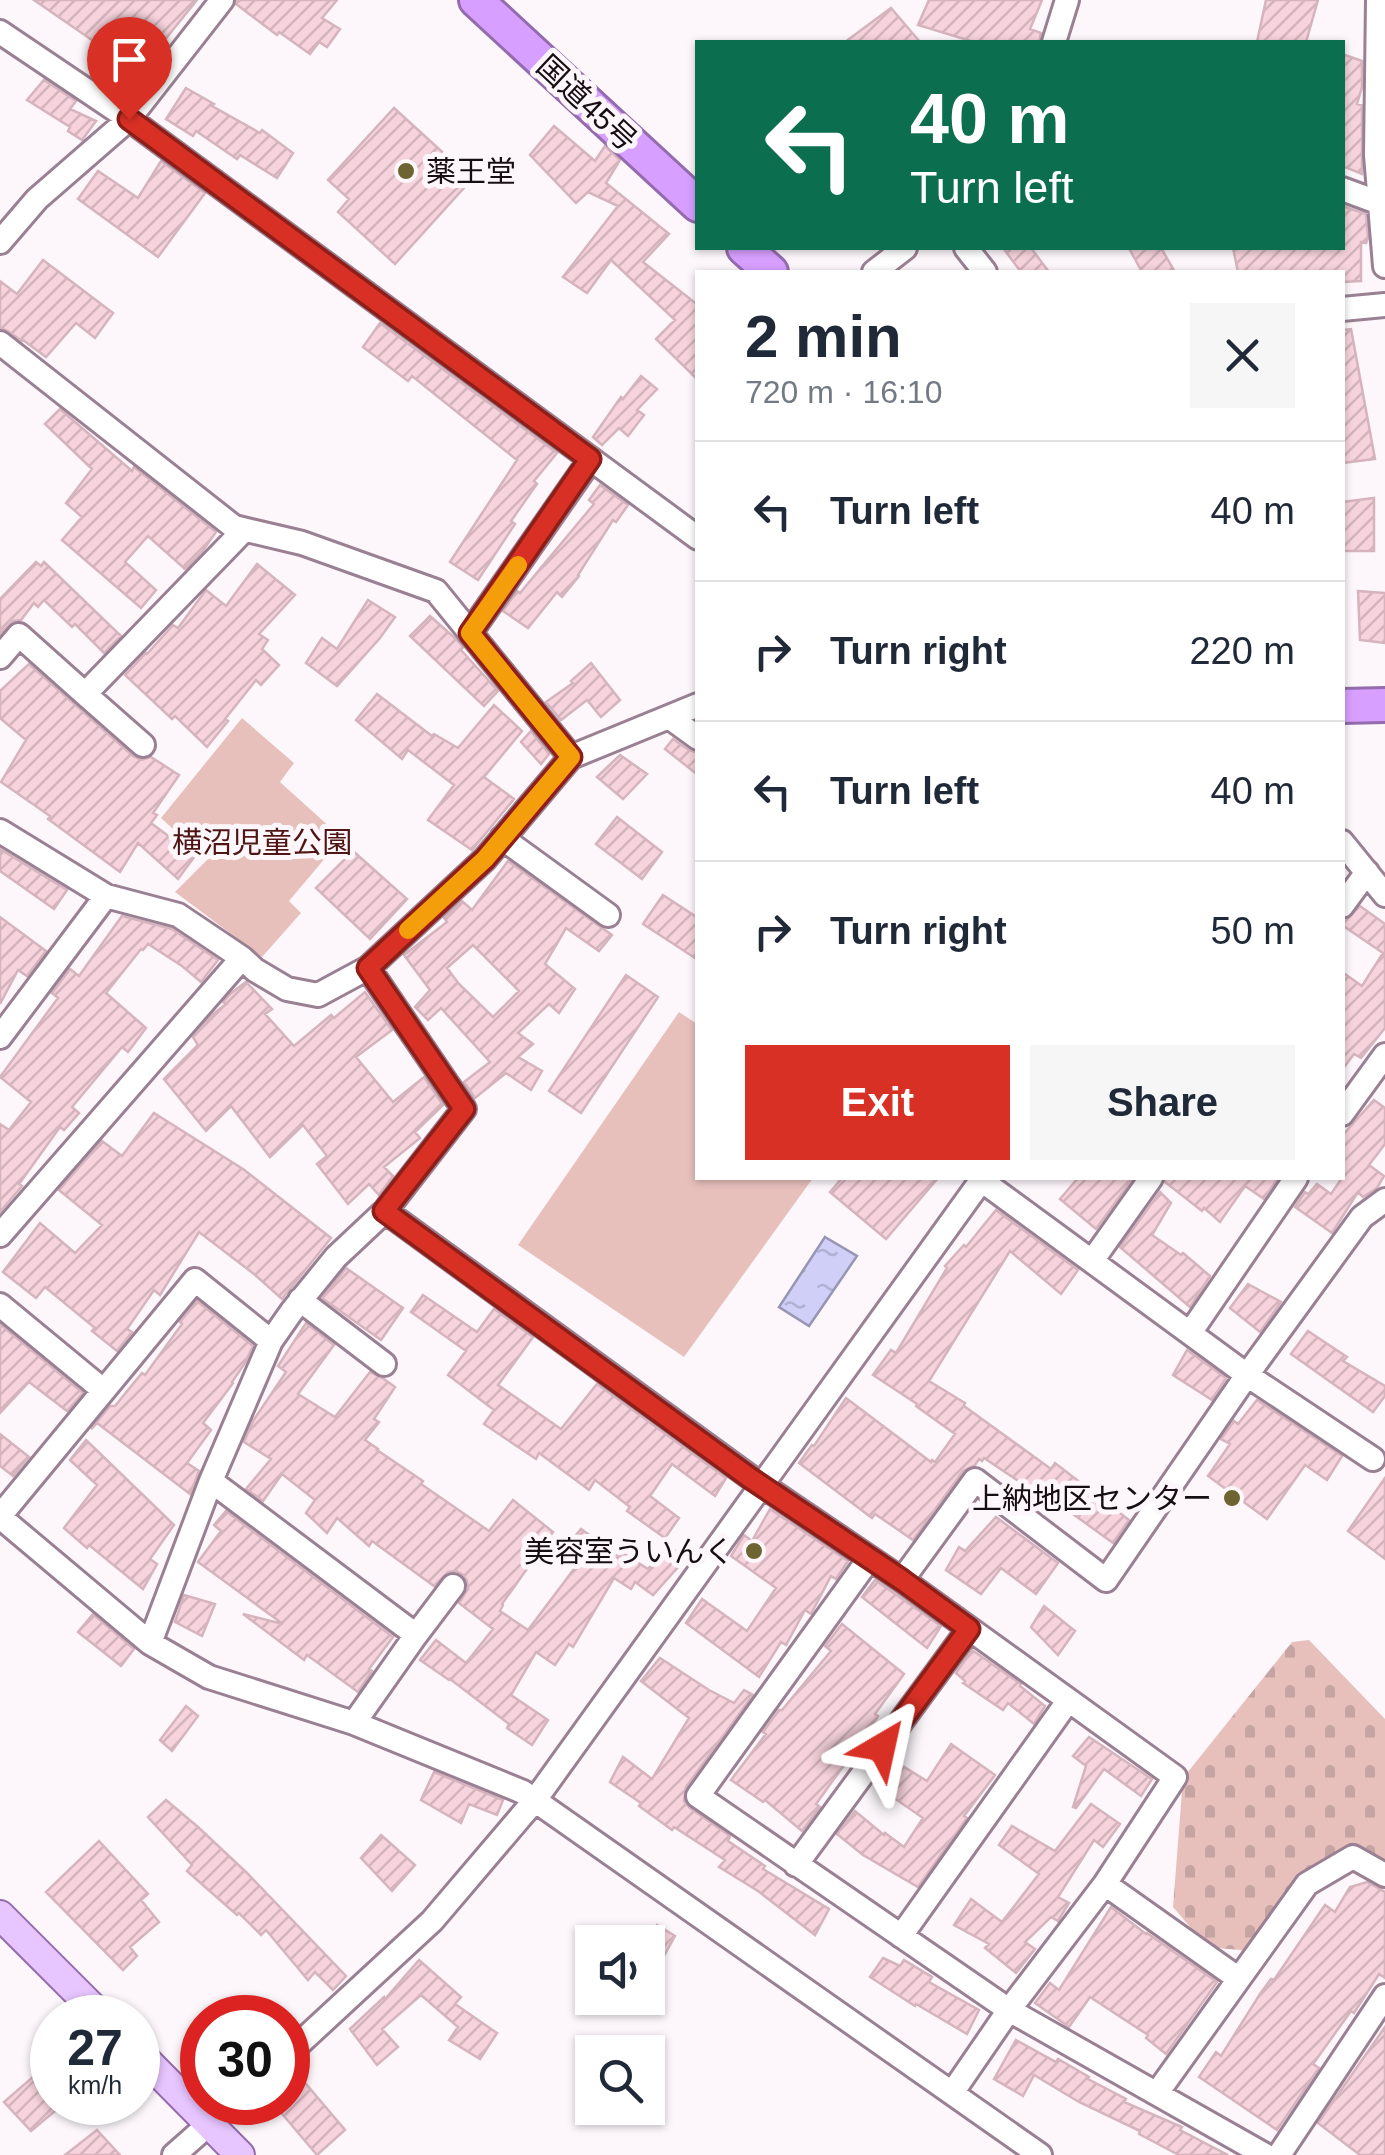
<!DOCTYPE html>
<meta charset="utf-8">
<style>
:root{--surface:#fff;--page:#f6f6f7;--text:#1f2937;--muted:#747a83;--line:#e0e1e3;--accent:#d93025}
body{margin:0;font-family:Arial,"Noto Sans JP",sans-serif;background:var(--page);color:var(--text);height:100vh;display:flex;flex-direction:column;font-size:38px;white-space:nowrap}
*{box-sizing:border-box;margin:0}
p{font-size:32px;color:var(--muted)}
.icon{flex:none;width:55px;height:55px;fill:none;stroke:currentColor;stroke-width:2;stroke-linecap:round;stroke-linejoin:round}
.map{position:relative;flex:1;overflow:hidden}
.details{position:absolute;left:695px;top:270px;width:650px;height:910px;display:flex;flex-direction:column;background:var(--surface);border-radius:0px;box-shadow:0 2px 8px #0004}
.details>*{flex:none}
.guide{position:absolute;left:695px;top:40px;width:650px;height:210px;border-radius:0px;box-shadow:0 2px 8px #0004;background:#0b6e4f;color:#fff;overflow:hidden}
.tools{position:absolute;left:575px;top:1925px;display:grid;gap:20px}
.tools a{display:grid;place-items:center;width:90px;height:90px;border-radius:0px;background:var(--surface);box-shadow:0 2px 8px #0004;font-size:50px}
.speed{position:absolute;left:30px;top:1995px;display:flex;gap:20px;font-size:50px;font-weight:700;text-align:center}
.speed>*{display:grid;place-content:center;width:130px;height:130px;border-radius:50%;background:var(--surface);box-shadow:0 2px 8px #0004;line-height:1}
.speed small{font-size:25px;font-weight:400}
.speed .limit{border:15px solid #d22;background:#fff;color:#111}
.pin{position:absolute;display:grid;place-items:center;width:85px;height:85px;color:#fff;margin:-102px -42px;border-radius:50% 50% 50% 0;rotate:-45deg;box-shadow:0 0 10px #0007}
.pin .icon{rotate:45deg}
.me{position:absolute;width:110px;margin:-55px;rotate:36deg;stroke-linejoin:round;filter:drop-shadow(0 0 8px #0008)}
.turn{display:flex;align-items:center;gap:35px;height:210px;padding:0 50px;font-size:45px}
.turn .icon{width:130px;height:130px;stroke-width:2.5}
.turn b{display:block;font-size:70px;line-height:85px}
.round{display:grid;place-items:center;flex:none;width:105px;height:105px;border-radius:0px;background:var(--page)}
.summary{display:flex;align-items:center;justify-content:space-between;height:170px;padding:0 50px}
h1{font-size:60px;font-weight:800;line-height:75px}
.button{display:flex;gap:20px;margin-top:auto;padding:20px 50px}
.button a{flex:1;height:115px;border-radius:0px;background:var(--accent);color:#fff;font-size:40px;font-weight:800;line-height:115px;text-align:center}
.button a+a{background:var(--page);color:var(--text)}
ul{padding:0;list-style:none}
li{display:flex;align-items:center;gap:30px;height:140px;padding:0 50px;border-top:2px solid var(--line)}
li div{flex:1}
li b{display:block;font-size:38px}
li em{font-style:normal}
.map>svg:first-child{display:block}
.green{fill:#e7c0bc}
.cemetery{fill:url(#cemetery-stones)}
.water{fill:url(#water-ripples);stroke:#9895b4;stroke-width:2.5}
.building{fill:url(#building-hatch);stroke:#d6b4bd;stroke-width:2.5;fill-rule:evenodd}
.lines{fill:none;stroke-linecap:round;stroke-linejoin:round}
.minor-casing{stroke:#9a8093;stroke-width:28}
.major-casing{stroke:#946cad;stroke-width:32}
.highway-casing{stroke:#946cad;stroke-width:38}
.minor{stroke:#fff;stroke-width:22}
.major{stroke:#e7c5ff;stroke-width:28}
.highway{stroke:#d79fff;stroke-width:32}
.route-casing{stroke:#8d1f18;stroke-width:25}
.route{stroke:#d93025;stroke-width:18}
.slow{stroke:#f59e0b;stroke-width:18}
.poi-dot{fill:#6d6431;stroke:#fdf7fb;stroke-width:4}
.labels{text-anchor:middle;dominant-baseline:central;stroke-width:10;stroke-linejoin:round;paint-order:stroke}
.street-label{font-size:30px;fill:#170e14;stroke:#fdf7fb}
.poi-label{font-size:30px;fill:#170e14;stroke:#fdf7fb;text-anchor:end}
.park-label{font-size:30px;fill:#4f1514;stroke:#fdf7fb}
</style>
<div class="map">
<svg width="1385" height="2155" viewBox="0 0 1385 2155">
<defs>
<pattern id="cemetery-stones" width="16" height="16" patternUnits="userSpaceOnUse" patternTransform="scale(2.5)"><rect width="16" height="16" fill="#e7c0bc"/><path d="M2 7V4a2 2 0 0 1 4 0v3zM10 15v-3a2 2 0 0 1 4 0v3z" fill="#c5a4a1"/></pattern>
<pattern id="water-ripples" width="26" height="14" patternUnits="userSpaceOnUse" patternTransform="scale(2.5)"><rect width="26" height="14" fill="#cfcff8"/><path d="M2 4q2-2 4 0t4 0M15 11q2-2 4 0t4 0" fill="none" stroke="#b1b1d4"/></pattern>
<pattern id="building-hatch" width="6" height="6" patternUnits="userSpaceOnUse" patternTransform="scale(2.5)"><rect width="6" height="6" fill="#f7d3dd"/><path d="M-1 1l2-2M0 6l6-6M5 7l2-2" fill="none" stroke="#d3b4bd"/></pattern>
</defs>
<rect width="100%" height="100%" fill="#fdf7fb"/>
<path class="green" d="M242 718 294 763 280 782 342 838 289 901 301 913 262 957 175 892 207 860 161 818Z
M679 1012 697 1024 698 1178H813L684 1357 518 1245Z"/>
<path class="cemetery" d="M1309 1640 1385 1719V1868L1360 1854 1303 1878 1250 1951 1207 1947 1173 1907 1183 1778 1292 1642Z"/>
<path class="water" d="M825 1237 857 1256 809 1326 779 1307Z"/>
<path class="building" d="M34 0H197L163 42 166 44 163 52 149 70 101 41 99 45Z
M237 0H337L322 18 340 29 327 47 319 42 310 54 279 32 277 35 236 4Z
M929 0H1042L1030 29 1041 33 1039 42H974L918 25Z
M1266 0H1318L1306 42H1257Z
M891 8 920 42H845Z
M1342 54 1362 61V87L1357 104 1362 105V174L1342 166Z
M44 80 76 101 70 109 96 121 82 140 68 131 70 127 27 100Z
M186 88 214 104 212 106 260 133 262 130 293 153 277 178 240 155 237 159 196 131 193 136 166 119Z
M394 108 472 179 395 264 338 212 349 199 328 180Z
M554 126 595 161 605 146 620 160 606 183 669 234 643 262 698 305V380L656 339 675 320 611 260 587 293 563 277 618 206 588 192 576 203 530 155Z
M161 161 205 193 158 257 78 199 98 171 138 198Z
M1342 206 1366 214 1368 238 1366 243 1361 242V281L1342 282V272H1238L1233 248H1342Z
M1003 248H1031L1049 272H1021Z
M1129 248H1161L1175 272H1142Z
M43 260 113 313 95 338 76 323 46 357 23 340 22 341 8 331 0 328V281L17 294Z
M380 323 557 453 534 481 537 484 511 521 515 524 478 580 450 562 517 460 412 376 408 381 363 347Z
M1351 329 1375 459 1342 463V330Z
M641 376 657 389 637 410 644 415 628 436 619 428 602 445 593 437 621 397 623 399Z
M60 409 132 471 134 467 216 532 202 552 185 569 148 536 125 562 156 590 141 608 62 540 82 517 66 503 92 469 45 424Z
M600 485 628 505 616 522 613 520 578 575 579 576 562 597 557 592 528 628 503 611 517 591 520 593 594 504 589 500Z
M1374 498V551H1342V502Z
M36 562 41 566 44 562 121 636 104 653 75 624 72 627 44 600 38 607 34 603 21 620 13 621 0 634V599Z
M257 564 295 595 259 634 268 640 262 649 279 665 261 685 256 680 225 719 228 721 207 747 175 716 172 719 125 675 146 653 147 654 173 625 178 628 206 590 226 606Z
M1358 591 1385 593V643L1360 640Z
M368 600 395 617 380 638 337 686 306 663 322 638 337 649Z
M430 616 457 640 463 647 461 650 498 691 484 706 410 636Z
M591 663 620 700 601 717 587 700 561 720 546 702 573 683 571 681Z
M29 664 133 756 141 760 151 757 179 775 153 813 157 815 151 823 195 856 178 879 138 843 120 872 48 819 50 816 1 782 26 740 0 718V691Z
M377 694 432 736 434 734 458 748 494 705 522 731 484 777 514 799 472 850 428 820 454 785 408 750 402 759 356 720Z
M531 731 549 754 541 764 521 742Z
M673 739 689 750 698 753V775L665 749Z
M620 755 647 774 623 799 597 777Z
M617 817 662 852 642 879 596 844Z
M0 849 67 890 54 909 0 871Z
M353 851 407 899 370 939 316 888Z
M508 861 612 935 599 951 566 928 545 964 575 989 559 1013 549 1004 518 1033 533 1044 518 1057 542 1071 531 1090 506 1073 475 1098 464 1082 490 1062 441 1008 428 1020 415 1007 430 990 404 955 447 922 444 918 462 901 472 910ZM473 945 519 991 493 1017 459 984 447 968Z
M663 895 698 918V960L643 924Z
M1360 906 1385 924V1028L1361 1058 1354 1054 1342 1070V972L1362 986 1383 953 1342 925Z
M122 916 172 929 218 960 201 982 182 966 148 944 143 950 141 949 106 993 146 1028 128 1052 122 1047 72 1107 79 1113 64 1130 60 1127 19 1184 22 1186 0 1212V1124L9 1130 31 1102 0 1077 58 998 52 993 70 969 79 976Z
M0 917 46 951 27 976 18 970 0 1004Z
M626 975 658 997 581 1113 549 1091Z
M246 982 272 1009 265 1014 294 1046 331 1015 334 1018 365 992 392 1030 356 1057 393 1102 424 1077 443 1105 415 1132 420 1138 384 1167 393 1176 379 1195 369 1184 348 1204 317 1164 327 1156 303 1125 270 1157 231 1106 206 1131 164 1079 198 1045 193 1037 212 1015 226 1004 223 1002 230 994Z
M1374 1100 1385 1108V1144L1369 1165 1384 1176 1377 1188 1363 1197 1358 1192 1332 1233 1295 1207 1305 1192 1308 1194 1317 1184 1331 1194 1342 1178V1136Z
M154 1113 243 1169 331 1238 282 1299 254 1274 199 1232 160 1295 154 1290 127 1329 132 1332 117 1351 92 1331 95 1328 45 1287 36 1298 3 1272 40 1223 75 1253 102 1225 59 1190 102 1141 122 1156Z
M842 1178H938L886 1239 830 1192Z
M1078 1178H1133L1096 1229 1060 1199Z
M1166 1178H1278L1264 1199 1245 1186 1220 1222 1204 1208 1202 1211 1165 1182Z
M1160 1192 1171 1203 1152 1235 1181 1255 1183 1253 1210 1276 1190 1307 1120 1247Z
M996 1210 1078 1270 1061 1294 1010 1251 929 1381 965 1403 964 1406 1051 1469 1055 1463 1129 1520 1113 1543 1066 1509 1062 1513 1038 1494 984 1458 982 1461 979 1459 975 1465 963 1471 913 1540 875 1514 872 1518 799 1463 812 1445 814 1446 846 1398 931 1462 932 1460 935 1462 955 1434 916 1406 917 1404 873 1375 891 1350 896 1353 947 1268 945 1266 964 1245 966 1247Z
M346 1268 403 1308 381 1340 322 1298Z
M1248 1284 1281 1302 1260 1332 1230 1308Z
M423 1295 477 1332 494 1309 533 1337 498 1385 561 1429 597 1384 726 1478 715 1496 672 1464 650 1496 679 1518 665 1538 627 1511 630 1507 595 1480 589 1490 539 1453 536 1459 484 1424 494 1410 448 1375 466 1351 411 1312Z
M197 1301 253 1346 245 1363 232 1382 233 1383 203 1423 211 1430 187 1463 199 1471 190 1494 97 1423 91 1429 110 1406H115L142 1373 145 1375 182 1324 180 1322Z
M306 1323 334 1345 298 1394 335 1417 370 1372 384 1379 395 1387 374 1419 379 1422 365 1440 378 1449 377 1450 423 1481 421 1484 489 1531 513 1500 553 1532 502 1604 503 1605 500 1611 528 1630 580 1561 564 1550 581 1529 620 1557 623 1553 648 1569 667 1546 687 1557 653 1595 635 1582 631 1589 614 1578 573 1647 569 1644 555 1665 536 1652 511 1695 548 1720 532 1745 507 1728 509 1724 450 1679 449 1680 420 1660 436 1640 466 1663 493 1629 459 1603 468 1589 467 1581 463 1575 456 1571 448 1572 434 1586 372 1541 369 1546 337 1518 327 1533 306 1513 315 1500 282 1474 263 1501 246 1489 271 1459 244 1442 253 1421 286 1372 278 1366Z
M0 1324 83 1393 67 1411 29 1382 0 1413Z
M1308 1331 1347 1357 1343 1361 1385 1386V1396L1373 1412 1291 1354Z
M1187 1350 1226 1378 1212 1400 1173 1375Z
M1257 1400 1342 1456 1327 1480 1305 1465 1267 1519 1208 1476 1230 1444 1221 1439 1234 1421 1238 1424Z
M0 1434 29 1457 13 1476 0 1466Z
M86 1440 174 1525 150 1559 157 1564 143 1589 89 1545 87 1548 64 1528 97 1485 70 1460Z
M1385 1478V1559L1348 1531Z
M770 1509 848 1561 836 1579 831 1576 811 1614 805 1610 786 1645 781 1642 759 1677 686 1623 702 1599 747 1631 776 1588 731 1556 744 1535 752 1541Z
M226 1511 393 1637 369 1669 372 1671 358 1692 307 1655 304 1660 243 1614 283 1624 198 1562 221 1531 214 1525Z
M996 1517 1058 1563 1036 1594 1001 1568 981 1594 946 1570 959 1547 965 1551Z
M875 1580 941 1626 927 1648 862 1597Z
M184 1595 215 1604 202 1636 175 1622Z
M1044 1606 1075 1631 1058 1655 1031 1627Z
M93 1614 134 1649 121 1666 78 1632Z
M842 1624 904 1674 875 1714 878 1716 860 1743 816 1804 820 1807 802 1831 765 1800 763 1802 731 1780 766 1734 763 1732 779 1710H782L831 1651 825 1646Z
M972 1650 1021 1684 1020 1686 1045 1706 1034 1724 1008 1703 1003 1710 963 1683 965 1681 956 1673Z
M660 1658 709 1690 734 1703 744 1690 753 1695 686 1787 684 1801 690 1808 730 1836 728 1841 765 1866 763 1869 829 1909 815 1935 758 1891 719 1867 725 1860 674 1827 672 1830 639 1806 641 1803 610 1782 623 1757 652 1779 689 1718 641 1681Z
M186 1706 198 1716 172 1751 160 1740Z
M1089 1737 1152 1779 1141 1796 1104 1769 1076 1808 1073 1807 1086 1766 1073 1756Z
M951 1744 995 1775 964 1816 967 1818 918 1887 863 1855 837 1834 855 1811 884 1835 885 1833 904 1847 923 1818 884 1791 904 1767 927 1781Z
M434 1772 503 1800 497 1815 469 1804 461 1823 421 1800Z
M166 1800 198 1827 247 1873 346 1976 333 1990 315 1972 308 1980 266 1930 261 1935 239 1913 237 1915 187 1871 192 1865 148 1817Z
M1091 1804 1120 1824 1103 1847 1094 1840 1058 1897 1069 1903 1058 1921 1051 1917 1025 1942 1035 1949 1016 1973 985 1948 989 1944 954 1925 971 1899 1002 1922 1039 1874 999 1845 1012 1826 1055 1851Z
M381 1835 415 1865 392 1891 361 1858Z
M99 1841 148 1894 141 1900 159 1922 130 1947 137 1956 123 1970 46 1892Z
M1367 1882 1385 1892V1978L1379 1974 1354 2013 1351 2011 1313 2064 1319 2068 1277 2130 1199 2077 1216 2052 1221 2056 1260 1994 1271 1979 1274 1980 1325 1905 1335 1912 1350 1887Z
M1111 1907 1146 1934 1147 1933 1217 1982 1166 2054 1146 2038 1148 2035 1090 1997 1069 2027 1035 2003 1050 1983 1059 1990Z
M657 1925 675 1936 660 1963 648 1956V1945Z
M883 1958 900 1966 904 1960 932 1977 929 1982 979 2010 967 2034 916 2004 915 2006 870 1977Z
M419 1960 461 1997 455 2004 497 2033 480 2059 449 2040 458 2027 421 1995 382 2029 398 2047 377 2065 350 2029 384 1997 385 1999Z
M1385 2027V2155H1360L1318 2123Z
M1016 2040 1056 2062 1058 2059 1089 2077 1088 2079 1126 2099 1124 2102 1182 2127 1180 2130 1228 2155H1179L1139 2134 1140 2131 1079 2102 1034 2075 1023 2096 994 2079Z
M34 2076 52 2097V2102H58L61 2106 31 2131 4 2102Z
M301 2078 345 2130 317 2155 272 2102H288V2089Z
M97 2130 120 2155H65Z"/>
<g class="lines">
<defs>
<path id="minor" d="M1378 0 1376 155 1385 266
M0 32 129 119 698 538
M1054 42 1067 0
M1342 189 1380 203
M0 242 37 199 129 119 222 0
M966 248 985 272
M874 272 905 248
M1342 309 1385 305
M0 343 234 527 302 543 436 591 571 757
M470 633 591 459
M0 657 19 635 85 694 244 530
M85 694 143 745
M669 717 698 738
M0 831 106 896 178 915 242 958 255 970 287 989 318 995 368 968 485 859 571 757 698 705
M502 838 608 915
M1342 842 1385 895
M1342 906 1367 872
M0 1037 106 896
M1342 1114 1385 1055
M981 1180 1247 1375 1373 1459
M385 1211 750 1477 902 1580 1175 1777 1105 1884 1009 2010 952 2093
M0 1235 242 958
M1092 1261 1151 1178
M300 1300 384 1364
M0 1305 103 1390
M1190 1333 1296 1178
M211 1481 416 1635 354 1723
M0 1516 195 1280 271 1341
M0 1517 150 1643 209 1677 354 1723 523 1792 1040 2155
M869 1559 698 1796 1009 2010 1265 2155
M902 1580 975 1480 1106 1580 1247 1375 1362 1217 1385 1200
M416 1635 453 1586
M150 1643 211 1481 271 1341 292 1311 336 1257 385 1211 464 1109 368 968
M796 1865 969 1629
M1105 1884 1239 1979
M901 1936 1068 1701
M288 2054 432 1921 535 1800 983 1178
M1157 2093 1307 1884 1353 1857 1385 1875
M174 2155 234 2102
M1279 2155 1385 1996"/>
<path id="major" d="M0 1915 103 2018
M138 2052 240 2155"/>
<path id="highway" d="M476 0 698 205
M744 248 771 272
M1342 706 1385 705"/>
</defs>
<use href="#minor" class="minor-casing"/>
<use href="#major" class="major-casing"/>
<use href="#highway" class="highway-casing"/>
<use href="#minor" class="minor"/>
<use href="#major" class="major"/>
<use href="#highway" class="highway"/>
</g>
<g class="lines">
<defs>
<path id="route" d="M129 119 590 459 470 633 571 757 485 859 368 968 464 1109 384 1211 750 1478 902 1580 969 1629 882 1747"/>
</defs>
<use href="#route" class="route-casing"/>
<use href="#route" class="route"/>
<path class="slow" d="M408 930 485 859 571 757 470 633 518 565"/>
</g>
<g class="poi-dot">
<circle cx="406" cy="171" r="10"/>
<circle cx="1232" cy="1498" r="10"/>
<circle cx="754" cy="1551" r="10"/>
</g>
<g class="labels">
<g class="street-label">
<text transform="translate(587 103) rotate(43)">国道45号</text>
</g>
<g class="poi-label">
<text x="426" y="171" text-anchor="start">薬王堂</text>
<text x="1212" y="1498">上納地区センター</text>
<text x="734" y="1551">美容室ういんく</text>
</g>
<g class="park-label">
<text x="262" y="842">横沼児童公園</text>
</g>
</g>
</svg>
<div class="tools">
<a><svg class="icon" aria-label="sound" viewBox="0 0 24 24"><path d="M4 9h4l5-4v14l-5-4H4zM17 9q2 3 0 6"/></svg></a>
<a><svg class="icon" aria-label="search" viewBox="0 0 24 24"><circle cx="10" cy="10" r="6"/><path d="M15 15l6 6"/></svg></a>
</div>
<div class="speed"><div>27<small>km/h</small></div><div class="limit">30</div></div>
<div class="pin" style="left:129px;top:119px;background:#d93025"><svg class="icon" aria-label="arrive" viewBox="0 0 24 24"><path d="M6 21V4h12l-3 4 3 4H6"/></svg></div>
<svg class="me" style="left:882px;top:1747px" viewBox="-20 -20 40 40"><path d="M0-17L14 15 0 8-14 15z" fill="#d93025" stroke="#fff" stroke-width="4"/></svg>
<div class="guide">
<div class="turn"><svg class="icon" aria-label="left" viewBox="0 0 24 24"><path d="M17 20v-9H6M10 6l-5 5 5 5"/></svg><div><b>40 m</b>Turn left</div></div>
</div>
<section class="details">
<div class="summary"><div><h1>2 min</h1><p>720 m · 16:10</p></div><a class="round"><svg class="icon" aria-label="close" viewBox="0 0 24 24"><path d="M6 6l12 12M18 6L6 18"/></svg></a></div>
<ul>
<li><svg class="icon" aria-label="left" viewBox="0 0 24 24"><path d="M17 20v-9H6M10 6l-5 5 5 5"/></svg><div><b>Turn left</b></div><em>40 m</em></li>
<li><svg class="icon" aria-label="right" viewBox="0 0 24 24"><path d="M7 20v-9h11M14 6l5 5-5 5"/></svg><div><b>Turn right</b></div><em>220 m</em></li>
<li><svg class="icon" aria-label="left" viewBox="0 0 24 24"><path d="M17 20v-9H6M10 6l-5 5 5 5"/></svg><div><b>Turn left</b></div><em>40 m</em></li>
<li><svg class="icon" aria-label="right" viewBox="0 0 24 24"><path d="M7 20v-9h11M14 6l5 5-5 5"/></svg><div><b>Turn right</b></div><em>50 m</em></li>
</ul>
<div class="button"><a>Exit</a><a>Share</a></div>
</section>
</div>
